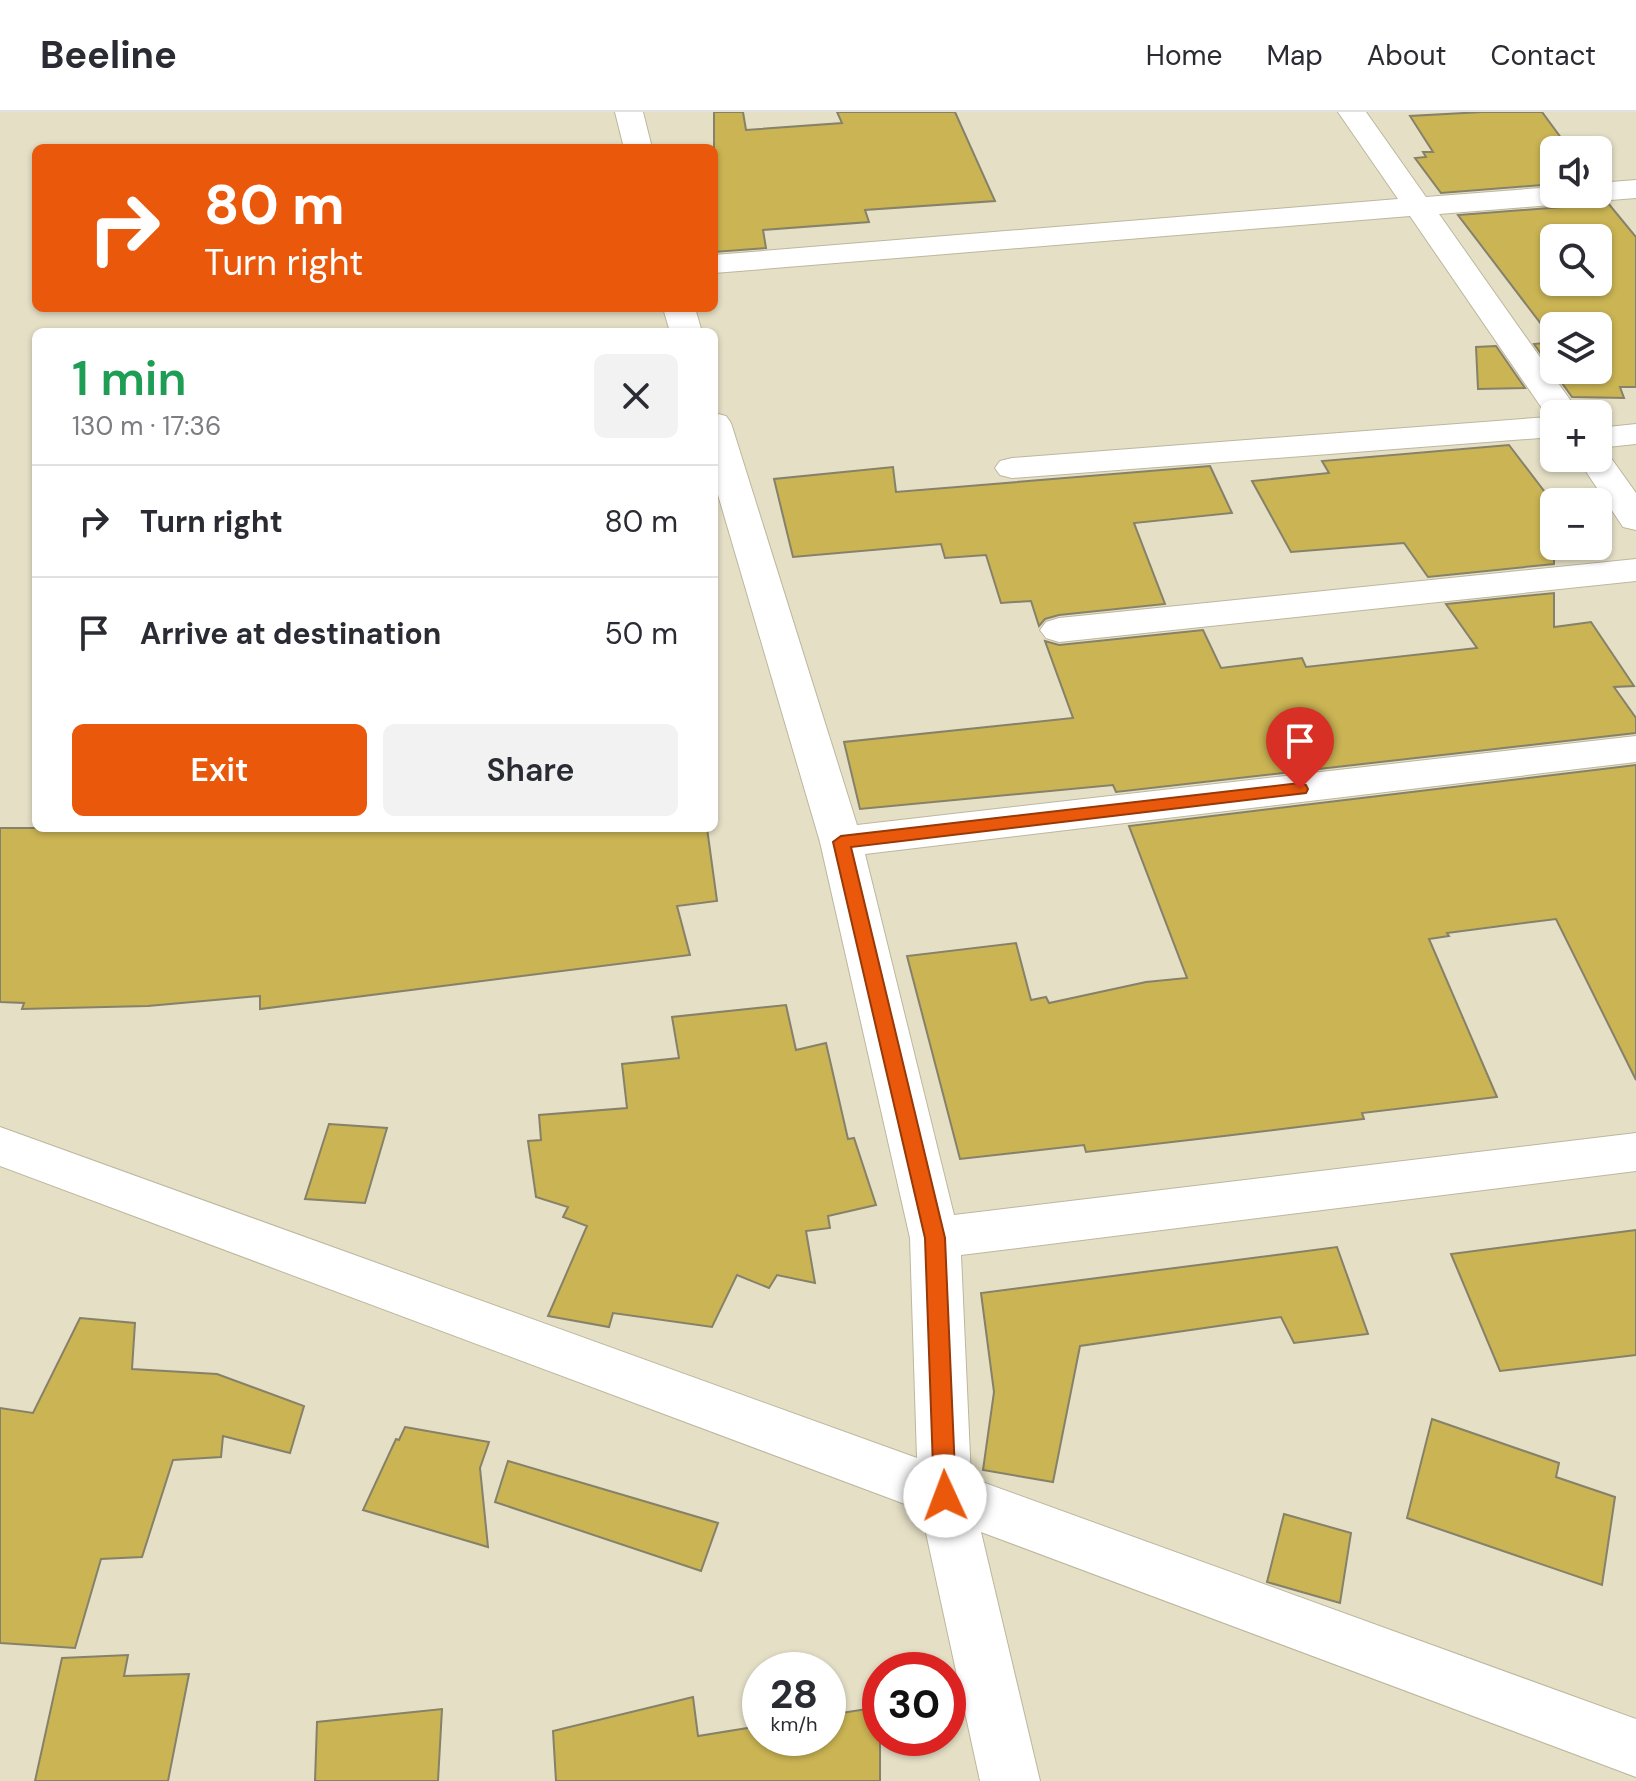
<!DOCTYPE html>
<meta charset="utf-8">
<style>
:root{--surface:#fff;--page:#f2f2f3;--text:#2b2b33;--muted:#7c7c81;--line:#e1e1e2;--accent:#ea580c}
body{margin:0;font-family:"DM Sans",sans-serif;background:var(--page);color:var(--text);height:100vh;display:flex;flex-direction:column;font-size:30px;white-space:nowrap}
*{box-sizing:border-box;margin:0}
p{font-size:26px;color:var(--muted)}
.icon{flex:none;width:44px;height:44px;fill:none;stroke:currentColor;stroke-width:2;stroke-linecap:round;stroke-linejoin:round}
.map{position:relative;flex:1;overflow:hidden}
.panel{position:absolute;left:32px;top:216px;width:686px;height:504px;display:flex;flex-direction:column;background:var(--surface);border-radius:12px;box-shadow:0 2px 6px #0004}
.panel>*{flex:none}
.banner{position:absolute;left:32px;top:32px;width:686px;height:168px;border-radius:12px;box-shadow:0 2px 6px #0004;background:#ea580c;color:#fff;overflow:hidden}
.buttons{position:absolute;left:1540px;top:24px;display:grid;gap:16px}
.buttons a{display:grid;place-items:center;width:72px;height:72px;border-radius:12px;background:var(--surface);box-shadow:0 2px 6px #0004;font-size:40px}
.speed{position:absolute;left:742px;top:1540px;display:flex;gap:16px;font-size:40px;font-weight:700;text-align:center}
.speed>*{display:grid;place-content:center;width:104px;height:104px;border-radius:50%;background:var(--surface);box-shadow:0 2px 6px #0004;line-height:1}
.speed small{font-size:20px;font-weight:400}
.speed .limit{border:12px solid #d22;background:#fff;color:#111}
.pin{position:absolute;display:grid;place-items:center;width:68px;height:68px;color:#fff;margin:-82px -34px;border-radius:50% 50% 50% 0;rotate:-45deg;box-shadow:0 0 8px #0007}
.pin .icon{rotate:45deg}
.me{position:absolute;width:88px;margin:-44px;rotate:358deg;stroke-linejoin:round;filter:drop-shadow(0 0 6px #0008)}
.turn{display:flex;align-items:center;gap:28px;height:168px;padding:0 40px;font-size:36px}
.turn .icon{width:104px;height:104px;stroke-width:2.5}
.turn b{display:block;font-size:56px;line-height:68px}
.round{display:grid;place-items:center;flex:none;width:84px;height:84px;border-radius:12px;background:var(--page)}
.head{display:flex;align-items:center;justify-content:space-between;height:136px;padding:0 40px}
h1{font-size:48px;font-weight:600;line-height:60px;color:#1e9e55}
.primary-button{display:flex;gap:16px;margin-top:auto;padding:16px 40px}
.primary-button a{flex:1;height:92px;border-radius:12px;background:var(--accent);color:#fff;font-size:32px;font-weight:600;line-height:92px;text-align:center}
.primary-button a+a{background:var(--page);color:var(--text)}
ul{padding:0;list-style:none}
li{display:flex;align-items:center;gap:24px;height:112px;padding:0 40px;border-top:2px solid var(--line)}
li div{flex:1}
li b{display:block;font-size:30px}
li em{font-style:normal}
header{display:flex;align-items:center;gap:48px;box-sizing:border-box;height:112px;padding:0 40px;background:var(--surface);border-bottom:2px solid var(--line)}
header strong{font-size:38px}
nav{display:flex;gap:44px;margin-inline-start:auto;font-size:28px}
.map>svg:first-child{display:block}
.building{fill:#cab454;stroke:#868169;stroke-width:2;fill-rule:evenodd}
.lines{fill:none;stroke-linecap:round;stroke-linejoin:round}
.minor-casing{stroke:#bcb79e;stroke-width:2}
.minor{fill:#fff;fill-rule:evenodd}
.route{fill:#ea580c;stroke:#983908;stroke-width:2}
</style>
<header>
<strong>Beeline</strong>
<nav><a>Home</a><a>Map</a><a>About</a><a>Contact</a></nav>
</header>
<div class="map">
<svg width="1636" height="1669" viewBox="0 0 1636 1669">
<rect width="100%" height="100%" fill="#e4dfc5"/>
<path class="building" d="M714 0H743L746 18 842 11 837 0H955L995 89 865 98 869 110 763 118 766 136 714 140Z
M1482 0H1542L1570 38H1554V72L1441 81 1415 46 1426 45 1423 40H1433L1410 4Z
M1587 89 1608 91 1636 125V275H1620L1624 286 1572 285 1534 232 1554 230V258H1598V214H1554V229L1458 103 1575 94ZM1554 126H1598V170H1554Z
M1496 234 1525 276 1478 277 1476 235Z
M1509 333 1554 392V452L1428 465 1404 431 1291 440 1252 369 1329 361 1322 349Z
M1210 354 1232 401 1134 411 1165 492 1059 503 1045 507 1039 514 1031 489 1001 491 986 443 945 446 941 432 793 445 774 367 893 355 896 380Z
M1554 481V515L1591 510 1634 574 1614 575 1636 606V621L1116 680 1113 673 860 697 844 630 1073 606 1045 529 1059 533 1203 518 1221 556 1302 546 1306 555 1477 536 1446 492Z
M1636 653V968L1556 807 1447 821 1449 824 1429 827 1497 985 1362 1001 1364 1007 1224 1024 1086 1040 1084 1033 960 1047 907 844 1016 831 1031 888 1046 885 1049 891 1146 870 1187 866 1129 714Z
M0 716H707L717 789 677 794 690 843 260 897V884L148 894 22 897 24 891 0 890Z
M786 893 796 938 826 931 848 1027 854 1026 876 1093 828 1104 830 1116 806 1119 815 1171 777 1163 769 1176 737 1163 712 1215 613 1201 609 1215 548 1204 587 1114 563 1105 568 1095 536 1085 528 1029 541 1028 539 1003 627 996 622 952 679 946 672 905Z
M329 1012 387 1016 365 1091 305 1087Z
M1636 1118V1243L1500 1259 1451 1142Z
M1337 1135 1368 1222 1294 1231 1281 1205 1080 1234 1053 1370 983 1358 994 1280 981 1181Z
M80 1206 135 1211 132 1257 217 1262 304 1294 290 1341 223 1324 221 1345 173 1348 142 1445 101 1447 75 1536 0 1531V1296L33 1301Z
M1432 1307 1559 1351 1556 1365 1615 1385 1602 1473 1407 1406Z
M405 1315 489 1330 480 1356 488 1435 363 1398 396 1327 399 1328Z
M508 1349 718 1411 701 1459 495 1390Z
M1284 1402 1351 1421 1340 1491 1267 1470Z
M128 1543 124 1564 189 1562 168 1669H35L62 1546Z
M693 1585 698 1624 760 1614V1626H828V1603L880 1595V1669H556L553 1619Z
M442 1597 438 1669H315L317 1610Z"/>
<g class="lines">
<defs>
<path id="minor" d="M615 0H643L652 36H624Z
M1338 0H1366L1426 85 1554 75V82H1598V71L1636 68V86L1598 89 1587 86 1575 91 1439 102 1580 302H1554V325L1012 366 1000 363 995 356 1000 349 1012 346 1548 305 1410 104 714 161V143L1398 87Z
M663 196H695L702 220H670Z
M714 301 726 304 731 311 857 713 1636 624V650L865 742 954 1103 1636 1021V1059L961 1143 971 1366 1636 1607V1665L981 1420 1040 1669H980L921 1398 0 1054V1015L917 1346 910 1126 820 730 714 369Z
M1636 312V332L1598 336V316Z
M1598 337 1606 339 1636 381V418L1623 415 1577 346H1598Z
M1636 447V469L1059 530 1046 526 1040 518 1046 510 1059 506Z"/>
</defs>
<use href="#minor" class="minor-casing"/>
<use href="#minor" class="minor"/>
</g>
<path class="route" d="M1300 671 1306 673 1308 677 1306 681 851 735 945 1126 956 1384 953 1391 945 1394 937 1391 934 1384 925 1126 833 730 841 724Z"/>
</svg>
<div class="buttons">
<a><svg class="icon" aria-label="sound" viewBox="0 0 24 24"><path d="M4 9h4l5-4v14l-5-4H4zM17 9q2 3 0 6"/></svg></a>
<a><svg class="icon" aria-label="search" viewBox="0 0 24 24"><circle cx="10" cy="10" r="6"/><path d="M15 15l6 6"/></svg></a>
<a><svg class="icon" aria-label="layers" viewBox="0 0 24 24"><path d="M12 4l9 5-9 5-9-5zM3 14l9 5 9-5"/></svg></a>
<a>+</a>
<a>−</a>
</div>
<div class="speed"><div>28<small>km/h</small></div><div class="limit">30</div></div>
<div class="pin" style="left:1300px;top:677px;background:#d93025"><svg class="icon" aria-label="arrive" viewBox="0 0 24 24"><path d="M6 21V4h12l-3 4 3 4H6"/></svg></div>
<svg class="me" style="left:945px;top:1384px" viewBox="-20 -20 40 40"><circle r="19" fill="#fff"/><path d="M0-13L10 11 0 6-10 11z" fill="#ea580c"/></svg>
<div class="banner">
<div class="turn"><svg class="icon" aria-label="right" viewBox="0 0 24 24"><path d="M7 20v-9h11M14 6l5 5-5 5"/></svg><div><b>80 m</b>Turn right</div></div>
</div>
<section class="panel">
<div class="head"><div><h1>1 min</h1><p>130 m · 17:36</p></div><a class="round"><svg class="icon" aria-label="close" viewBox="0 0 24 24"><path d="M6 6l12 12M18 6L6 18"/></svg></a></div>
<ul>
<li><svg class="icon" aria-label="right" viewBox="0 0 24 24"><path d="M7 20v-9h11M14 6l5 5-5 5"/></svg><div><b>Turn right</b></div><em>80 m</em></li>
<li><svg class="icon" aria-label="arrive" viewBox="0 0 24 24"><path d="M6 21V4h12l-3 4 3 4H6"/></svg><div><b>Arrive at destination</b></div><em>50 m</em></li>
</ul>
<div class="primary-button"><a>Exit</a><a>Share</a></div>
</section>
</div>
